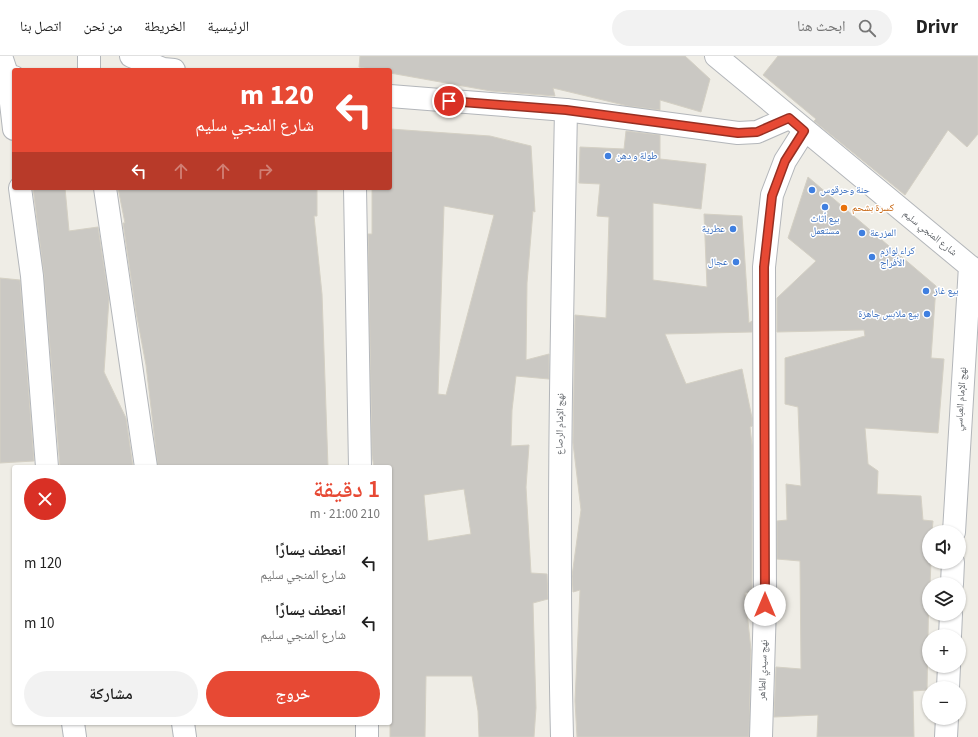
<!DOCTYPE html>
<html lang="ar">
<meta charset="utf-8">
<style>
:root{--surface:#fff;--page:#f2f2f2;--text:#222;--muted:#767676;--line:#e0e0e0;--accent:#e74934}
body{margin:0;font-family:"Source Sans 3","Noto Naskh Arabic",sans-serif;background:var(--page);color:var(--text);direction:rtl;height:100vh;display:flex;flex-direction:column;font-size:15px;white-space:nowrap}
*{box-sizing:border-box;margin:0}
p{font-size:13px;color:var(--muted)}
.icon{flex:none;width:22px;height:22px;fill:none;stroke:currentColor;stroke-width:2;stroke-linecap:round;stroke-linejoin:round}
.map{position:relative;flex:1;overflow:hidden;direction:ltr}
.details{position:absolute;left:12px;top:409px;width:380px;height:260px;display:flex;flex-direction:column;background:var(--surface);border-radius:4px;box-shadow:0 1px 3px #0004;direction:rtl}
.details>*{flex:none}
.top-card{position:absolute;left:12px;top:12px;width:380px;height:122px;border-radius:4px;box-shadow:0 1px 3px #0004;direction:rtl;background:#e74934;color:#fff;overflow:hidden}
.fabs{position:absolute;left:922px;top:469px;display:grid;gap:8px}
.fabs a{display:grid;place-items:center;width:44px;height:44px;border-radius:50%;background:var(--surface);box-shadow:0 1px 3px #0004;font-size:20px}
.pin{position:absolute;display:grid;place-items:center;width:34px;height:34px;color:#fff;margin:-17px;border:2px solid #fff;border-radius:50%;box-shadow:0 1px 4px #0007}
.me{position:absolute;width:44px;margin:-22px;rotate:0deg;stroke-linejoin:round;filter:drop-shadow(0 0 3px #0008)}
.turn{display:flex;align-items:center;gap:14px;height:84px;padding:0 12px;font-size:18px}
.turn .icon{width:52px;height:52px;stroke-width:2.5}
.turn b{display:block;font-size:28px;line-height:34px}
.lanes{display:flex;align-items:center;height:38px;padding:0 12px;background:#0003;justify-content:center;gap:20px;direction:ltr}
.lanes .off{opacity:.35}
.round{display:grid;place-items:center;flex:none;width:42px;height:42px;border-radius:21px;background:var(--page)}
.head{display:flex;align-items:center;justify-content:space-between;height:68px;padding:0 12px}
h1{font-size:24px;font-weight:600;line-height:30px;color:var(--accent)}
.action{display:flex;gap:8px;margin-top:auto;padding:8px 12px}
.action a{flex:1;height:46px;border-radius:24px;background:var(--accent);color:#fff;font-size:16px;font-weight:600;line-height:46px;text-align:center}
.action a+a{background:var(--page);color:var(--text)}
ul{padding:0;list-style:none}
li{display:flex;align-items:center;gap:12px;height:60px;padding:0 12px}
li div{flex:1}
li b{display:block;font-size:15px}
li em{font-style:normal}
header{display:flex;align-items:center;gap:24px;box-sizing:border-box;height:56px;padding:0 20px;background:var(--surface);border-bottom:1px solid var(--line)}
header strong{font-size:19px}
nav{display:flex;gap:22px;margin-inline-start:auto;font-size:14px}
.search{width:280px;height:36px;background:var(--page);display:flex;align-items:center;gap:10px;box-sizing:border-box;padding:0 14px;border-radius:22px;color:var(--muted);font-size:15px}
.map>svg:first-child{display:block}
.building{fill:#cac8c3;stroke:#d4d0c4;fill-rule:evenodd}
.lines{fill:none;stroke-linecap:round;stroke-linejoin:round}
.minor-casing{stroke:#b3b6ba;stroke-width:24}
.tertiary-casing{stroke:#b3b6ba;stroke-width:24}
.minor{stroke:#fff;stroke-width:22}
.tertiary{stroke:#fff;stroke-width:22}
.route-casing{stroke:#962f22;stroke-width:10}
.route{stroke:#e74934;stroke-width:7}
.shop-dot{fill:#3f7fe0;stroke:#fff;stroke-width:1.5}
.food-dot{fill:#e8710a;stroke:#fff;stroke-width:1.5}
.labels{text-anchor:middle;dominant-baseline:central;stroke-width:3;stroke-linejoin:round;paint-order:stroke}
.shop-label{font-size:10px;fill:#366cbe;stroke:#fff;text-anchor:start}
.food-label{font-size:10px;fill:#c56008;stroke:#fff;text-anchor:start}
.street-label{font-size:10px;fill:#5d6166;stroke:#fff}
</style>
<header>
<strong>Drivr</strong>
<div class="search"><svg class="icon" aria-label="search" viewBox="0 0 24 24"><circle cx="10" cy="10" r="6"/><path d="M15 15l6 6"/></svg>ابحث هنا</div>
<nav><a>الرئيسية</a><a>الخريطة</a><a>من نحن</a><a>اتصل بنا</a></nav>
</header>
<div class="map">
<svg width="978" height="681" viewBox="0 0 978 681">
<rect width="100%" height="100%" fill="#efede6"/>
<path class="building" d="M360 0H685L710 23 701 56 660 44V54L628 50 553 32 555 40 491 35 390 17V14H375L359 11Z
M778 0H978V78L967 91 948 74 905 139 814 65 816 63 763 19Z
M390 73 490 80 531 90 535 156 533 155 527 227 526 304 549 298V323L516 320 512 354 511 390 529 389 526 431 531 517 547 518 548 543 533 547 536 652 534 681H479L478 655 472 620H426L425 681H390V411H374L372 399 368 178H372V132H390ZM444 150 494 159 446 339 438 338ZM464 433 471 478 428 485 424 439Z
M626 75 660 79V103L706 108 701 153 653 147V224L707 231 704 158 742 160 749 267 752 265V276L665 278 686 328 742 313 752 362V370L750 371 752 389V536L745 537 751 594 749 681H577L575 645 580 534 573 536 572 520 581 454 573 387 575 259 606 262 609 161 597 160 600 128 579 127 580 91 624 93Z
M808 121 936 230 931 302 944 303 938 377 865 372 868 408 878 415 877 438 921 440 923 464 933 465 932 476H929V506H931L930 528H929L927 634 913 635 914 681H817L818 659 774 661 776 611 801 613 800 505 777 503V465L787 464 786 428 801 430 798 351 785 348V302L865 280 864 274 777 276V242L816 205 788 182Z
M33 132H65L69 175 98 171 109 243 104 316 126 362 133 411H60L44 219Z
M118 132H317V160H314L322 238 328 411H158L146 309 136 256 123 167H125Z
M0 222 20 224 34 405 0 407Z"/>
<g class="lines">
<defs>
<path id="minor" d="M1 0 8 21 14 73
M89 0V14
M716 0 978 217
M20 132 32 220 47 411
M105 132 146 411
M355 132 360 411
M954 476 970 210
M952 528 953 506
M950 580 951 558
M948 632 949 610
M73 667 75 681
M183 667 185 681
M367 667V681
M562 681C557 472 562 263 566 54
M761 681 765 549 764 211 772 139 785 105 804 75
M946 681 947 662"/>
<path id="tertiary" d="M131 0 163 13 174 14
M0 21H14
M390 40 566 54 738 77 757 76 789 62"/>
</defs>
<use href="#minor" class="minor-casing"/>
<use href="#tertiary" class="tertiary-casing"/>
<use href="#minor" class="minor"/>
<use href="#tertiary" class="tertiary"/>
</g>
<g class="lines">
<defs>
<path id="route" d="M449 45 566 54 738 77 757 76 789 62 804 75 785 105 772 140 764 211 765 549"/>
</defs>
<use href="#route" class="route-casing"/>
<use href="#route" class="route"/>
</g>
<g class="shop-dot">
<circle cx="608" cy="100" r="4"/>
<circle cx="812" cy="134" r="4"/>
<circle cx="825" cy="151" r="4"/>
<circle cx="733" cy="173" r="4"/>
<circle cx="862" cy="177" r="4"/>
<circle cx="872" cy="201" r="4"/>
<circle cx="736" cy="206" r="4"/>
<circle cx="926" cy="235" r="4"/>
<circle cx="927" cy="258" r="4"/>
</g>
<circle class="food-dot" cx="844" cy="152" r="4"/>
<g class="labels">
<g class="shop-label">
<text x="616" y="100">طولة و دهن</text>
<text x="820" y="134">حنة وحرقوس</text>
<text x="825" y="163" text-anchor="middle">بيع أثاث<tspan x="825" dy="12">مستعمل</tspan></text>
<text x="725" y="173" text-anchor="end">عطرية</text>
<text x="870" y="177">المزرعة</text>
<text x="880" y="195">كراء لوازم<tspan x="880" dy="12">الأفراح</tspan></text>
<text x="728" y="206" text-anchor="end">عجال</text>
<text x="934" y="235">بيع غاز</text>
<text x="919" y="258" text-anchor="end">بيع ملابس جاهزة</text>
</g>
<g class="food-label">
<text x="852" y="152">كسرة بشحم</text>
</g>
<g class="street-label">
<text transform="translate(930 177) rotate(39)">شارع المنجي سليم</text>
<text transform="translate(961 343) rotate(-86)">نهج الإمام العباسي</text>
<text transform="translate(560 368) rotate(-89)">نهج الإمام الرصاع</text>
<text transform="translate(763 614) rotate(-88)">نهج سيدي الطاهر</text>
</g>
</g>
</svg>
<div class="fabs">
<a><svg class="icon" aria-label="sound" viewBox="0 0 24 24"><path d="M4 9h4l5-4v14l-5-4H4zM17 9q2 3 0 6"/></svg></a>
<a><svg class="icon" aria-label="layers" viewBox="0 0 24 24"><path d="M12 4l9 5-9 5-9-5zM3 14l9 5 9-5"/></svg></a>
<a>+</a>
<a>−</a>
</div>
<div class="pin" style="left:449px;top:45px;background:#d93025"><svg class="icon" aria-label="arrive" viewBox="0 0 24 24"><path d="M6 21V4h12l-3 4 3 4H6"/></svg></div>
<svg class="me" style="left:765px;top:549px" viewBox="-20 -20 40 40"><circle r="19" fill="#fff"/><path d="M0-13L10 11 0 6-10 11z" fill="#e74934"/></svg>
<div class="top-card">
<div class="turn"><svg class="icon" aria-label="left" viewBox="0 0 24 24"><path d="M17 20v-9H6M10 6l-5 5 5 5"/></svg><div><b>120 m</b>شارع المنجي سليم</div></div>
<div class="lanes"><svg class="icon" aria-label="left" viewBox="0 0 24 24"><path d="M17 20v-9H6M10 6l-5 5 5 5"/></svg><svg class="icon off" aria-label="ahead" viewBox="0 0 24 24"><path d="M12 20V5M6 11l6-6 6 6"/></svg><svg class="icon off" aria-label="ahead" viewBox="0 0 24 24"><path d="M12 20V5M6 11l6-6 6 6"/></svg><svg class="icon off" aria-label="right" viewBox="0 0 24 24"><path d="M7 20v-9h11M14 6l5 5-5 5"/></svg></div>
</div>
<section class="details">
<div class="head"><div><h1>1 دقيقة</h1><p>210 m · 21:00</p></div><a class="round" style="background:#d93025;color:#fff"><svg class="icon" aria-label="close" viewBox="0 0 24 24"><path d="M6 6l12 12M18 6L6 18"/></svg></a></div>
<ul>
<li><svg class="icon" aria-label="left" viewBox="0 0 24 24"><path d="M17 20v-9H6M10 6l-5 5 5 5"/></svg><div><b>انعطف يسارًا</b><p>شارع المنجي سليم</p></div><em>120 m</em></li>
<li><svg class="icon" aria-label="left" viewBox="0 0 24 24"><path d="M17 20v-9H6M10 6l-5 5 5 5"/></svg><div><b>انعطف يسارًا</b><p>شارع المنجي سليم</p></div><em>10 m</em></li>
</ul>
<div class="action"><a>خروج</a><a>مشاركة</a></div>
</section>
</div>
